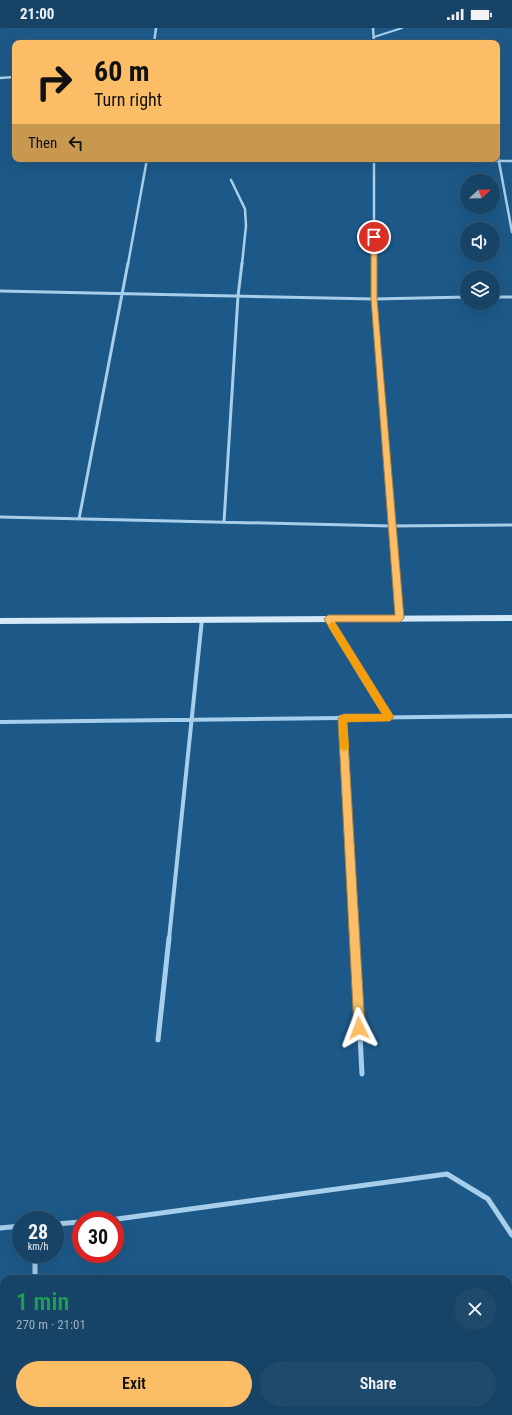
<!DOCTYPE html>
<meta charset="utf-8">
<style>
:root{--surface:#164366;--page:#1f4a6c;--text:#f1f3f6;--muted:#9eb0bf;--line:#355c7a;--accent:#fbbe66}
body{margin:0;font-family:"Roboto Condensed",sans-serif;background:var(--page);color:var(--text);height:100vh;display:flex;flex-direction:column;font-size:15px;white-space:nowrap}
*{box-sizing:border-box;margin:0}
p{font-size:13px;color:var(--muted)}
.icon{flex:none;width:22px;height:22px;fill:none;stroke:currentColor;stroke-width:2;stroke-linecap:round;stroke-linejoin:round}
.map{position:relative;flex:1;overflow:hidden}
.sheet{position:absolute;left:0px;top:1247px;width:512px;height:140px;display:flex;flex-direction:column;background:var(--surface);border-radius:12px 12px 0 0;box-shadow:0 4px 16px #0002,0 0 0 1px var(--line)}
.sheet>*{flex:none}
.hud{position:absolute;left:12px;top:12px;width:488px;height:122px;border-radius:8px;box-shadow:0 4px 16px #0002,0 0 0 1px var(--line);background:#fbbe66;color:#111;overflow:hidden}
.needle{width:26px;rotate:68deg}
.fabs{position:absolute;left:460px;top:146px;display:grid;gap:8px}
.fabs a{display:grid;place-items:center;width:40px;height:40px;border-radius:50%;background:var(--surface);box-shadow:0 4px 16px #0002,0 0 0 1px var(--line);font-size:20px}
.speed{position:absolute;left:12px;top:1183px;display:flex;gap:8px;font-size:20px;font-weight:700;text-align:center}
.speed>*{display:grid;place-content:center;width:52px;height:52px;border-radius:50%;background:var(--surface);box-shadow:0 4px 16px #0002,0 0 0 1px var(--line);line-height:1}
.speed small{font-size:10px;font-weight:400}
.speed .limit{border:6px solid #d22;background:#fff;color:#111}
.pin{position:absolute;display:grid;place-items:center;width:34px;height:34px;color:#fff;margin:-17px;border:2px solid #fff;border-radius:50%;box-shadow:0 1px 4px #0007}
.me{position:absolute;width:44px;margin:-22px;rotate:357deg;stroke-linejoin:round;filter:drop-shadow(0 0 3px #0008)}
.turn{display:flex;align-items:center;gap:14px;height:84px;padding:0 16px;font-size:18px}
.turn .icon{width:52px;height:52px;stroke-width:2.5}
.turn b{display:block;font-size:28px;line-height:34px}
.then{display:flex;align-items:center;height:38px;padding:0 16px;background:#0003;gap:8px;font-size:15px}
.round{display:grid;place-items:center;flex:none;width:42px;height:42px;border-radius:21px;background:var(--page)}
.overview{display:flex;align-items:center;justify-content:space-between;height:68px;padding:0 16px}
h1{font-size:24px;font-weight:600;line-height:30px;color:#1e9e55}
.primary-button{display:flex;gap:8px;margin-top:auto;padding:8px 16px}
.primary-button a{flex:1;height:46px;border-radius:24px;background:var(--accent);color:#111;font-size:16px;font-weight:600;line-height:46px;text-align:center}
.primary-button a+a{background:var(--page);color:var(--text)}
.status{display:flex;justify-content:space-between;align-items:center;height:28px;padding:0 20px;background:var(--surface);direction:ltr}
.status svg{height:11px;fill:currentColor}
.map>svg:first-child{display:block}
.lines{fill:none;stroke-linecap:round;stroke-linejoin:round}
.lane{stroke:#a7ceeb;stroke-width:2}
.street-far3{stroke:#a7ceeb;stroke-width:2.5}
.street-far2{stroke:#a7ceeb;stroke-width:3}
.street-far1{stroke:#a7ceeb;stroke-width:4}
.street{stroke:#a7ceeb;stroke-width:5}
.secondary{fill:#d3e8f8;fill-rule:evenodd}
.route{fill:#fbbe66;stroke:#a37c42}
.slow{fill:#f59e0b}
</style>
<div class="status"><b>21:00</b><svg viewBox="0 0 49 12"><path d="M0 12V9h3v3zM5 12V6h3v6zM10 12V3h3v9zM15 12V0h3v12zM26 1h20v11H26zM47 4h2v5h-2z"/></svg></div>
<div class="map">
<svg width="512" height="1387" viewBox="0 0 512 1387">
<rect width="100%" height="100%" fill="#1d5988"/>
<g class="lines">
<path class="lane" d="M374 9 402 0"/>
<path class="street-far3" d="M373 0 374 15
M154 15 156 0
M0 50 15 49
M497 123 512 204
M374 131V236
M374 132 512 133
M231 152 245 181 246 198 242 236
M128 236 147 131"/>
<path class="street-far2" d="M0 263 374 271 467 269
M493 269H512
M0 489 391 498 374 271V235
M79 491 128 235
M224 494 238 268 242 235
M394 534 391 498 512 497"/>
<path class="street-far1" d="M394 533 399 590
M328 591 390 689
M343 690 355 911
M0 694 512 688
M169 911 202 591"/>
<path class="street" d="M355 910 362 1046
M158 1012 169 910
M110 1192 447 1146 488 1171 512 1207
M55 1196 81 1194
M0 1200 21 1198
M35 1226V1251
M34 1383V1387"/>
<path class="secondary" d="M512 587V593L0 596V590Z"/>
</g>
<path class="route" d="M374 207 377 209V271L404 590 400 594H335L394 689 390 693 347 694 365 1000 363 1004 359 1005 355 1004 354 1000 338 690 343 686H382L324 591 328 587H395L371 271V209Z"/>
<path class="slow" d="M332 594 335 595 394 689 390 693 347 694 349 720 344 724 340 720 339 687 382 686 329 600 328 597Z"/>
</svg>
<div class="fabs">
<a><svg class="needle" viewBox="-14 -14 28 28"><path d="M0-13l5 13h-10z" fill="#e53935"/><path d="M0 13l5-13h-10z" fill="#9eb0bf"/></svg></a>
<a><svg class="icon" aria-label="sound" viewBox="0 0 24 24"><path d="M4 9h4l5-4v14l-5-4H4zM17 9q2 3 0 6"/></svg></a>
<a><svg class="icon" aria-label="layers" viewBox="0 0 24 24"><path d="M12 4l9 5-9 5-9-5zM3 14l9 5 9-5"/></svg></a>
</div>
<div class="speed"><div>28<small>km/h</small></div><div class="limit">30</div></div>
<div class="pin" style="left:374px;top:209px;background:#d93025"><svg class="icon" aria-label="arrive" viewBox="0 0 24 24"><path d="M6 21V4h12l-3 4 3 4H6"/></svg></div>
<svg class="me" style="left:359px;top:1000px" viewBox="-20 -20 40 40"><path d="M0-17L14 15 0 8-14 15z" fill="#fbbe66" stroke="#fff" stroke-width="4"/></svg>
<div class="hud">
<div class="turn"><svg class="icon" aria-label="right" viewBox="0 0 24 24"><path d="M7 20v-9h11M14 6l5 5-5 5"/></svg><div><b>60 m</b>Turn right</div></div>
<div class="then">Then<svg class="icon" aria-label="left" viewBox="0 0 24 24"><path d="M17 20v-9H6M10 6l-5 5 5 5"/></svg></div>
</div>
<section class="sheet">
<div class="overview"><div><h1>1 min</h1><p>270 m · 21:01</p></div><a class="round"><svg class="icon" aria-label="close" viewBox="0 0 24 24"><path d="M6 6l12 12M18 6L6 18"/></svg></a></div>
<div class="primary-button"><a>Exit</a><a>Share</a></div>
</section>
</div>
